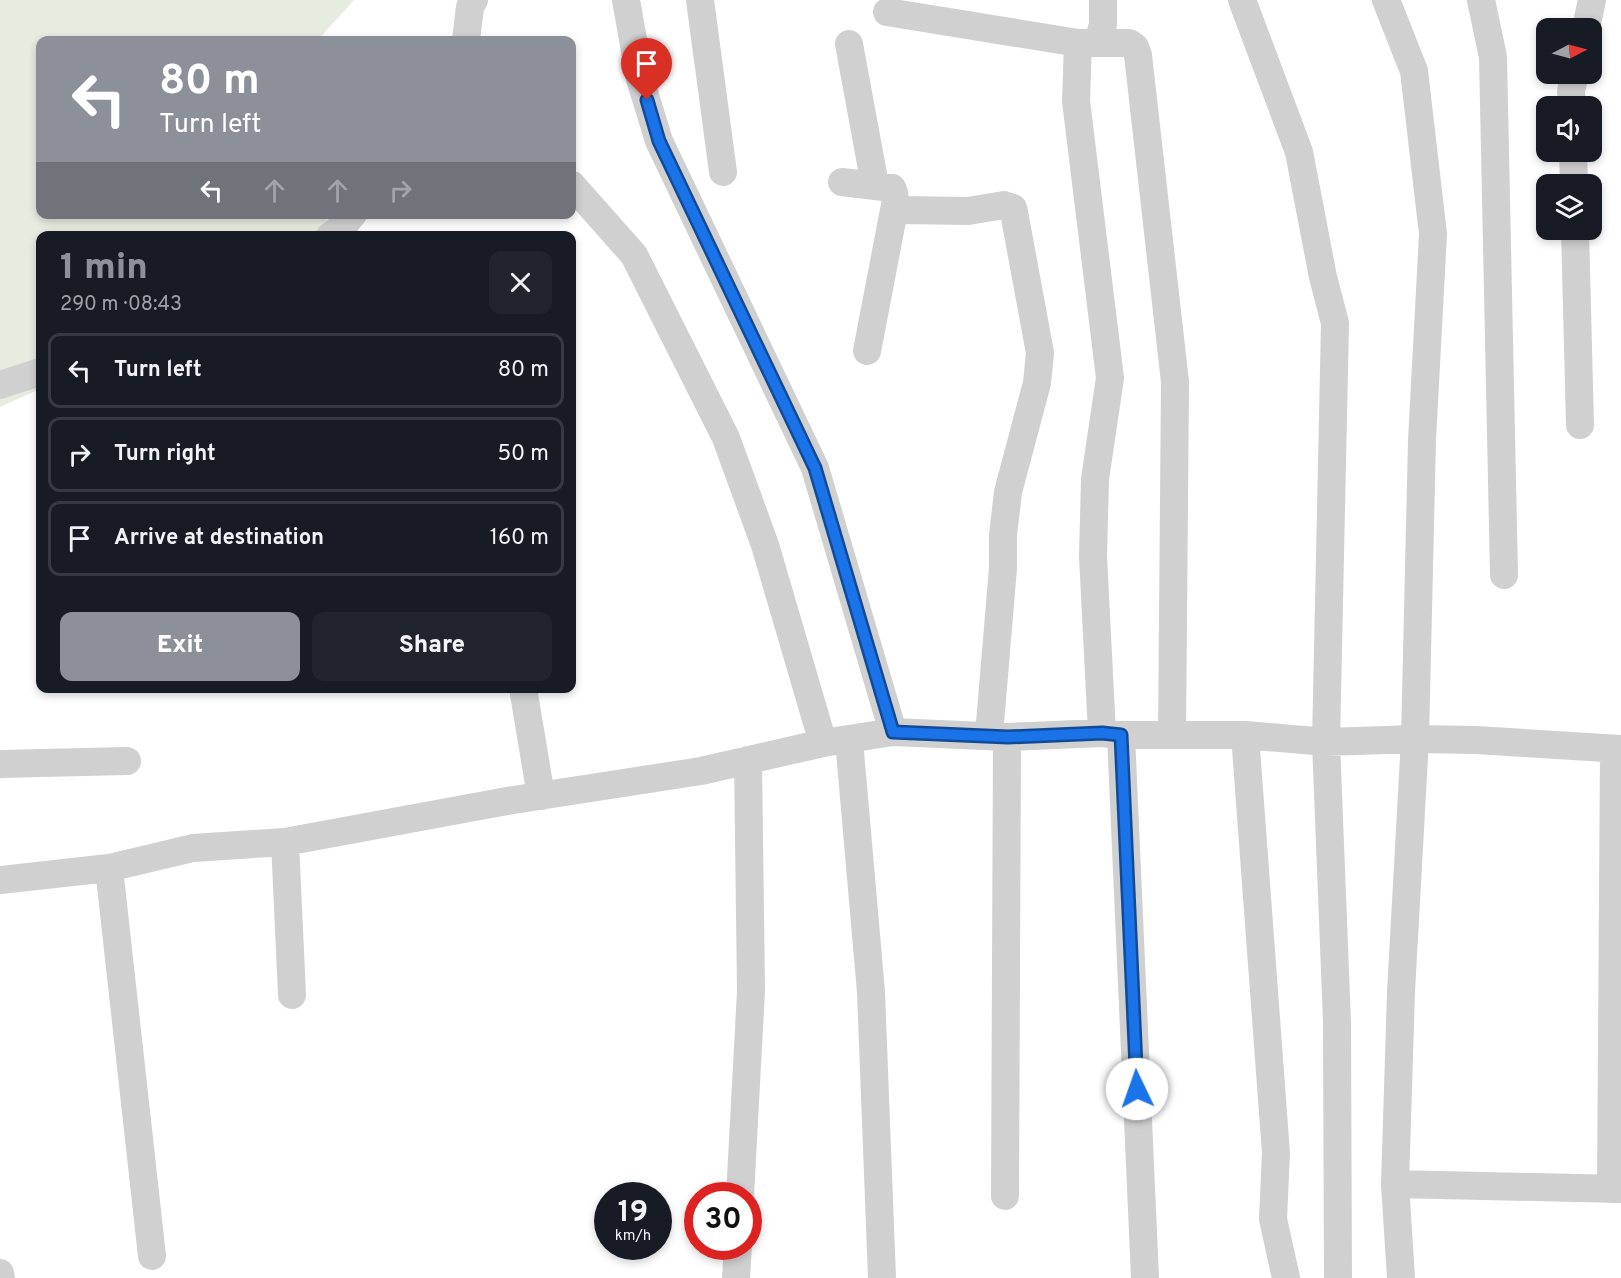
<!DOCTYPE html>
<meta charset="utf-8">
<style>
:root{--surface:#171b24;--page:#20242c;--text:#f1f3f6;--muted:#9ea1a6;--line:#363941;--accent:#8c9099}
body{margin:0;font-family:Overpass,sans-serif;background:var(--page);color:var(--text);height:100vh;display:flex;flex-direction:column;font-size:22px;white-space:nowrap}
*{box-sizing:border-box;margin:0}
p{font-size:20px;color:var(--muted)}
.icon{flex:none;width:33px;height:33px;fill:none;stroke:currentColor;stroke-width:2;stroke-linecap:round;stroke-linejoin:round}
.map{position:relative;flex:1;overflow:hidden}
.details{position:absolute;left:36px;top:231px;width:540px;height:462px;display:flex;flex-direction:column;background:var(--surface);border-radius:12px;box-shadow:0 3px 9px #0003}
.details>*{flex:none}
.banner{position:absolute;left:36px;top:36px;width:540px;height:183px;border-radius:12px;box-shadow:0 3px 9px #0003;background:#8c9099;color:#fff;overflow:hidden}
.needle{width:39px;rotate:84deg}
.buttons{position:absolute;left:1536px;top:18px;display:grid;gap:12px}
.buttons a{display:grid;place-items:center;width:66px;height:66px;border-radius:12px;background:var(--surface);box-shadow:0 3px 9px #0003;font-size:30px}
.speed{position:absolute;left:594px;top:1182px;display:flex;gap:12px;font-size:30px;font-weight:700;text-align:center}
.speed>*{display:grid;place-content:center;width:78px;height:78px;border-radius:50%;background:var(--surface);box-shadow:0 3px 9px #0003;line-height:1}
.speed small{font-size:15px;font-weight:400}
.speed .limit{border:9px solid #d22;background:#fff;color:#111}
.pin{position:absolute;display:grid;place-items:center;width:51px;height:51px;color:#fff;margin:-62px -26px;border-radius:50% 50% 50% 0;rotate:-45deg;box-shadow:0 0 6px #0007}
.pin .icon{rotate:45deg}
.me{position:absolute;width:66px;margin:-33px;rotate:357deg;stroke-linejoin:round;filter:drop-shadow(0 0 4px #0008)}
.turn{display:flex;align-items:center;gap:21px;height:126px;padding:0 24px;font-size:27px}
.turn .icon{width:78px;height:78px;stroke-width:2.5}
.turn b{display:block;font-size:42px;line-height:51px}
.lanes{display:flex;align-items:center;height:57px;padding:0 24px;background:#0003;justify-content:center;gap:30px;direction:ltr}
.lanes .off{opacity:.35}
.round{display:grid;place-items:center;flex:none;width:63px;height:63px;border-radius:12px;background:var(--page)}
.head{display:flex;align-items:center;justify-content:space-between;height:102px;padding:0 24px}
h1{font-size:36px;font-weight:800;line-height:45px;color:var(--accent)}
.button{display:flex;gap:12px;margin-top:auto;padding:12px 24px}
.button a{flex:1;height:69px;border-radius:12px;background:var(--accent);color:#fff;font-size:24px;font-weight:800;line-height:69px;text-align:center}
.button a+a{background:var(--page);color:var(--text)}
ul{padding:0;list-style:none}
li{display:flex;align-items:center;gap:18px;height:75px;margin:0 12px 9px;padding:0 12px;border:3px solid var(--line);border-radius:12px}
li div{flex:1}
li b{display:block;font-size:22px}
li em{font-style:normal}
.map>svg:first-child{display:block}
.green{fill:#e6ecdf}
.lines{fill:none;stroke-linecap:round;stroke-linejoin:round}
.street{stroke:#d0d0d0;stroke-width:28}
.route-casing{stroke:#114b97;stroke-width:15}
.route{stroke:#1a73e8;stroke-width:10}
</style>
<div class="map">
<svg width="1621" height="1278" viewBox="0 0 1621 1278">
<rect width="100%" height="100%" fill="#fff"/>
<path class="green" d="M0 0H354L318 40H40V214L323 215 335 235 40 236V389L0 407Z"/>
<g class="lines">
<path class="street" d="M626 0 640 79 659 141 815 468 893 732
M700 0 723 172
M1242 0 1299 152 1323 277 1335 323 1326 742 1337 1022 1338 1278
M1386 0 1414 71 1433 234 1422 440 1415 739 1401 992 1395 1184 1401 1278
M1481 0 1493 57 1504 575
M887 12 1078 43H1129L1135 47 1138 55 1175 382 1172 735
M1586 28 1592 0
M466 40 470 7 474 0
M1078 43 1076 101 1110 378 1095 479 1093 556 1102 733
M1098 43 1103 24V0
M849 44 875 185
M1572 106 1571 91 1575 74
M1573 152 1574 184
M842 182 892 188C896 194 894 202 897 209L901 210 968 211 1004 205 1013 208 1014 212 1040 353 1037 383 1008 492 1003 535V568L989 735
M572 185 634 255 726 438 765 545 823 743
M1575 230 1580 425
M330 236 343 226 353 214
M867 351 895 205
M0 385 40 372
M523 688 541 796
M1121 735 1145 1278
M1245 735 1276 1153 1273 1219 1286 1278
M849 740 871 992 882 1278
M0 764 127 761
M285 842 292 995
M109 868 152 1256
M0 880 109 868 193 848 285 842 507 801 701 771 823 743 893 732 1007 737 1102 733 1121 735H1245L1326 742 1415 739 1476 740 1621 749
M1395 1184 1621 1189
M1611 1189 1614 749
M740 1196 751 991 748 760
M1005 1196 1007 737
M0 1273 1 1278
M736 1278 738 1246"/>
</g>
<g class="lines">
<defs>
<path id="route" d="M647 100 659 141 815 468 893 732 1008 737 1102 733 1121 735 1137 1089"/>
</defs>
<use href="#route" class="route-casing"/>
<use href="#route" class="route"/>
</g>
</svg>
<div class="buttons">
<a><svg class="needle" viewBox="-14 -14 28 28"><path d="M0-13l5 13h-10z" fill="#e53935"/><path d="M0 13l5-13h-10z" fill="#9ea1a6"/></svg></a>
<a><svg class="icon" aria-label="sound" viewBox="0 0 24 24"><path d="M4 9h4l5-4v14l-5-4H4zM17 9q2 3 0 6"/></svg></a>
<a><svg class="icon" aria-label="layers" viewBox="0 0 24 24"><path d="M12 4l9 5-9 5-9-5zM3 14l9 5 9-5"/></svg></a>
</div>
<div class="speed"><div>19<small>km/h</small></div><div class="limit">30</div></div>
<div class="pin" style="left:647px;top:100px;background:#d93025"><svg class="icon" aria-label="arrive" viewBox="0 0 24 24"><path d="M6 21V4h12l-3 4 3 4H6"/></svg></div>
<svg class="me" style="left:1137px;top:1089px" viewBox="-20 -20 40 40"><circle r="19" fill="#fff"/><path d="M0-13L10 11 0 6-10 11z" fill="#1a73e8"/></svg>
<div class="banner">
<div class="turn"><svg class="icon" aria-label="left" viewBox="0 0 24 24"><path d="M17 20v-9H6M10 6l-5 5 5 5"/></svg><div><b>80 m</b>Turn left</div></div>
<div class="lanes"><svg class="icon" aria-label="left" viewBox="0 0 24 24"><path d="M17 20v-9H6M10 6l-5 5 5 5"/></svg><svg class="icon off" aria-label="ahead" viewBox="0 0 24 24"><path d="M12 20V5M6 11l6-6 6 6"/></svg><svg class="icon off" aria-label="ahead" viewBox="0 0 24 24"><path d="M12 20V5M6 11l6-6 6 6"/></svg><svg class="icon off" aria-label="right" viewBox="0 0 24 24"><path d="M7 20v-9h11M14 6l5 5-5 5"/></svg></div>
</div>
<section class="details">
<div class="head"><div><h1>1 min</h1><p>290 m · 08:43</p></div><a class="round"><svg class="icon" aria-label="close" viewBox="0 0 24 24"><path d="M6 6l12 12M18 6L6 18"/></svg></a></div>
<ul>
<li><svg class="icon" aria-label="left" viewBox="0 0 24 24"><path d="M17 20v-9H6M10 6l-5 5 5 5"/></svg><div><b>Turn left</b></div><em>80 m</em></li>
<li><svg class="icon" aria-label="right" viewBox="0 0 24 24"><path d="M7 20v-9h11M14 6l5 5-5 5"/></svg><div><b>Turn right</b></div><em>50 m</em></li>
<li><svg class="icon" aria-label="arrive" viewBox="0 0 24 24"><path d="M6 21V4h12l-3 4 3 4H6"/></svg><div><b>Arrive at destination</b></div><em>160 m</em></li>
</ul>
<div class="button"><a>Exit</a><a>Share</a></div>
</section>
</div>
